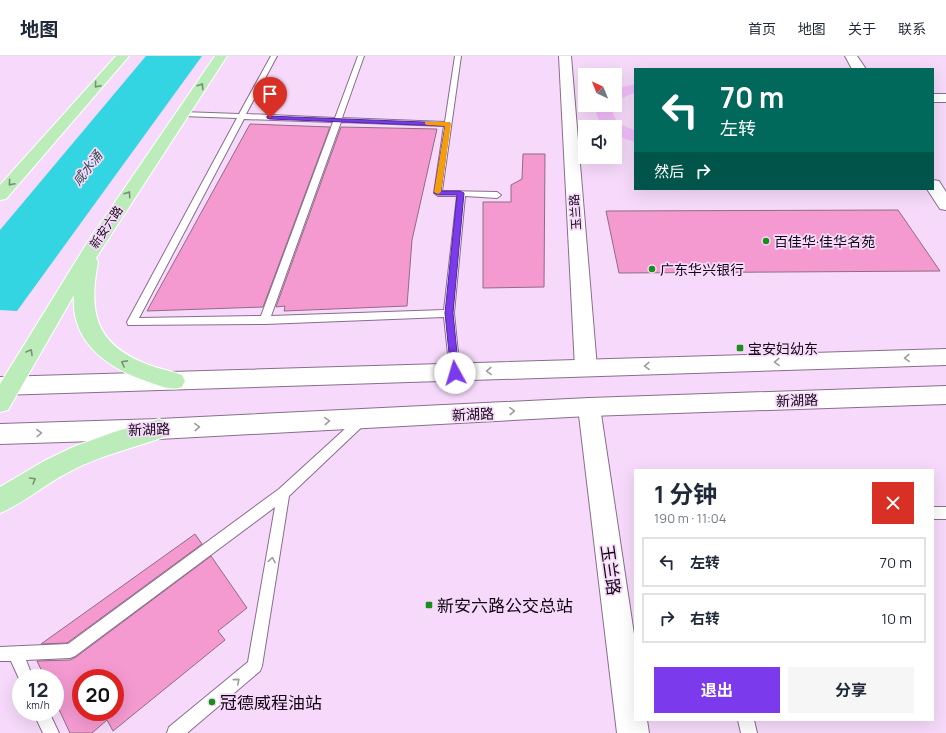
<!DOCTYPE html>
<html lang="zh">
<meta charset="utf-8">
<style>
:root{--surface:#fff;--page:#f6f6f7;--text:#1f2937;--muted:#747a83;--line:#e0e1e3;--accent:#7c3aed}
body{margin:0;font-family:Manrope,"Noto Sans SC",sans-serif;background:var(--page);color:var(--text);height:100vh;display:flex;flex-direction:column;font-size:15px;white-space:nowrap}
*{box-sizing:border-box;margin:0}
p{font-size:13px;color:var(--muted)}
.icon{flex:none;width:22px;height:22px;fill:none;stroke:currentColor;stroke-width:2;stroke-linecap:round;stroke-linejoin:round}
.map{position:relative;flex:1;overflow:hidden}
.sheet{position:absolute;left:634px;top:413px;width:300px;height:252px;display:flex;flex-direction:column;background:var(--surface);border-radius:0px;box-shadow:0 4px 16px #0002}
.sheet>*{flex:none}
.hud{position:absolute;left:634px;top:12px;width:300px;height:122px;border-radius:0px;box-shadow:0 4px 16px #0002;background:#00695c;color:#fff;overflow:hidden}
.needle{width:26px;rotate:317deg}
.buttons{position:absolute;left:578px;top:12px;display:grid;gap:8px}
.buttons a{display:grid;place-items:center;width:44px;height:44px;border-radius:0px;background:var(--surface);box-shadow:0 4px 16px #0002;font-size:20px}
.speed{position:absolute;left:12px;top:613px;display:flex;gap:8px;font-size:20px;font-weight:700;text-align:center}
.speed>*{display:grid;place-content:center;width:52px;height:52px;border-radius:50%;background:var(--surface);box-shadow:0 4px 16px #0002;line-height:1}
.speed small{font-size:10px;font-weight:400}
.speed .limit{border:6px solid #d22;background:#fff;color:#111}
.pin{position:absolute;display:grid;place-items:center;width:34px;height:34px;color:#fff;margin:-41px -17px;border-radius:50% 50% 50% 0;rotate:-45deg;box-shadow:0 0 4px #0007}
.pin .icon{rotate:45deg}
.me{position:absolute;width:44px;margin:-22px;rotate:354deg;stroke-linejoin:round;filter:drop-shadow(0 0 3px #0008)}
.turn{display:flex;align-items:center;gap:14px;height:84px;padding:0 20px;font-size:18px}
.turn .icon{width:52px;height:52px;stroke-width:2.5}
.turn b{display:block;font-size:28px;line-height:34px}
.then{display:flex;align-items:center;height:38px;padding:0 20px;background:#0003;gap:8px;font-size:15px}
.round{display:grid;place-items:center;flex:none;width:42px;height:42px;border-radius:0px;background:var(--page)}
.head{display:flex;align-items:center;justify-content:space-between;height:68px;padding:0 20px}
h1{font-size:24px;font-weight:700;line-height:30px}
.button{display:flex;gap:8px;margin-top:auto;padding:8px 20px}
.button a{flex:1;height:46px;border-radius:0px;background:var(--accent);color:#fff;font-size:16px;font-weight:700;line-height:46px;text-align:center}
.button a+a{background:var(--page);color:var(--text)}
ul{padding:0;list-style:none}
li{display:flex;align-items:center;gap:12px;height:50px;margin:0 8px 6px;padding:0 12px;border:2px solid var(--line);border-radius:0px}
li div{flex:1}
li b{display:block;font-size:15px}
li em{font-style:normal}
header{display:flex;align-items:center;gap:24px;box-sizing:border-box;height:56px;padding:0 20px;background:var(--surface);border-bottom:1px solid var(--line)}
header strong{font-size:19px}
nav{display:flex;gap:22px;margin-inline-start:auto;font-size:14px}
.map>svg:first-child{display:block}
.green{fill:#f5befc}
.water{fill:#32d5e1}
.building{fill:#f49ad1;stroke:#906c81;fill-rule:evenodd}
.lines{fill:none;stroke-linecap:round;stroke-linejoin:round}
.service-casing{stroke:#886e8b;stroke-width:2}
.minor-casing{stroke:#886e8b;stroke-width:2}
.tertiary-casing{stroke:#886e8b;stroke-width:2}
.secondary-casing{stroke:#886e8b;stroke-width:2}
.primary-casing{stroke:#fff;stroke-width:2}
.service{fill:#fff;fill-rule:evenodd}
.minor{fill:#fff;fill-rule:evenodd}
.tertiary{fill:#fff;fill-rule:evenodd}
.secondary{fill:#fff;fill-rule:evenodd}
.primary{fill:#bcecb9;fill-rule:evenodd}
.oneway{stroke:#789076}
.oneway2{stroke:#a09ca0}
.route{fill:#7c3aed;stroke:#51269a}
.slow{fill:#f59e0b}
.poi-dot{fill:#188f1a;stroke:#f7dafb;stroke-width:1.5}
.labels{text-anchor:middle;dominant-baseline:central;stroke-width:3.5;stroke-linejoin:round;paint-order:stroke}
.far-street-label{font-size:12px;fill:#110712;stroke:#f7dafb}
.far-water-label{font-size:13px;font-style:italic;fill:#325254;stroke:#f7dafb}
.poi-label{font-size:14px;fill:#110712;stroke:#f7dafb;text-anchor:start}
.street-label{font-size:14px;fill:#110712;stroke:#f7dafb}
.near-street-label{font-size:17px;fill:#110712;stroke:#f7dafb}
.near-poi-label{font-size:17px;fill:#110712;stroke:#f7dafb;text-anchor:start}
</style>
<header>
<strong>地图</strong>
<nav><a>首页</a><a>地图</a><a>关于</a><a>联系</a></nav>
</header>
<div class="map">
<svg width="946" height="677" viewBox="0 0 946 677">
<rect width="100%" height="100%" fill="#f7dafb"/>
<path class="green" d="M635 28V37L626 40 615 47V33Z
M596 49H614C608 63 624 71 635 74V86L615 79V71H605C598 65 595 58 596 49Z"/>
<path class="water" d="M146 0H202L17 255 0 254V174Z"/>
<path class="building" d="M250 68 330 71 263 251 147 255Z
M341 71 437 73 412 184 407 250 284 255 285 250 276 251Z
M523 98H545L544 231 483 232V146H511V129L522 123Z
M898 154 940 215 619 217 606 155Z
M195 478 202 488 67 587 41 588Z
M211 500 247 552 218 575 225 584 113 675 107 664 92 677H70L55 645V622H45L37 605 70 604 76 601ZM81 622H115V656H81Z"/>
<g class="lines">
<defs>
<path id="service" d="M271 0H277L246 58 335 62 358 0H364L342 62 445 66 455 0H461L442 135 497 136 501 139 497 142 465 140 454 257 460 317 459 320 455 321 451 320 450 317 444 261 265 268 128 269 127 266 237 62 182 60 178 58 182 56 239 58ZM244 63 333 66 261 260 139 262ZM341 66 444 70 434 137 438 140H457L444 254 271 260Z
M362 359 366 361 368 364 366 367 289 440 262 610 260 615 187 677H167L169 671 248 606 275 451 75 600 70 602 26 604 33 622H21V627L11 605H0V591L68 588 279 433 358 361Z
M933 451H946V463H933Z
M33 656H49L59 677H43Z
M738 664H754L757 677H741Z"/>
<path id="minor" d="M933 38H946V46H933Z"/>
<path id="tertiary" d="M559 0H571L597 312 594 318 586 320 578 318 575 312Z
M845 0H857L866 13H852Z
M933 124 939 125 946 136V154L940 153 927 133H933Z
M589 342 597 344 600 351 635 585V664H647L649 677H617L578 351 581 344Z"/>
<path id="secondary" d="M946 293V309L0 339V321Z
M946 330V348L589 360 159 383 0 388V368L159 363 589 342Z"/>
<path id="primary" d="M116 0H129L6 143 0 144V129Z
M215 0H227L96 202 98 206C88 258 96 289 149 309 160 313 171 315 182 319L185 325 182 331C171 335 160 330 149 326 109 313 70 287 74 239L8 354 0 356V328L87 187Z
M159 363 167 366 170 373 167 380C134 392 100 399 69 416 45 428 24 447 0 457V431L44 405 73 391 114 376Z"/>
</defs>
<use href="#service" class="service-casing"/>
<use href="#minor" class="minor-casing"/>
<use href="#tertiary" class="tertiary-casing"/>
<use href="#secondary" class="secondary-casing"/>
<use href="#primary" class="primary-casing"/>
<use href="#service" class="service"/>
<use href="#minor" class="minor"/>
<use href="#tertiary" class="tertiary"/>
<use href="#secondary" class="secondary"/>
<use href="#primary" class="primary"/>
</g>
<defs><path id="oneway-chevron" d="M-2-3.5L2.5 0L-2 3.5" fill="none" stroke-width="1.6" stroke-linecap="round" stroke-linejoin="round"/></defs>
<g class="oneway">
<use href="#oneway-chevron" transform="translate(97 29) rotate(131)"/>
<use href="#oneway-chevron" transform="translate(201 30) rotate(-56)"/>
<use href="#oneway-chevron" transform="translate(11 127) rotate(131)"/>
<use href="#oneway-chevron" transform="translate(128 138) rotate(-56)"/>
<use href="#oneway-chevron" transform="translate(30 296) rotate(-60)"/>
<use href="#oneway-chevron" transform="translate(124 307) rotate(-152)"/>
<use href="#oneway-chevron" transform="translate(33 424) rotate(-30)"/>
</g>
<g class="oneway2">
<use href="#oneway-chevron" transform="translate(907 302) rotate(178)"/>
<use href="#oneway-chevron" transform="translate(777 306) rotate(178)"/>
<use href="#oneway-chevron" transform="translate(647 310) rotate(178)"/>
<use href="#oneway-chevron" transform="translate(489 315) rotate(178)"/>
<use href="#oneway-chevron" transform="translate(512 355) rotate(-3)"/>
<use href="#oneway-chevron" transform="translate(327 365) rotate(-3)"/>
<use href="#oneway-chevron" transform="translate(197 371) rotate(-3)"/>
<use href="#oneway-chevron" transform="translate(39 377) rotate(-2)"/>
<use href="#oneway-chevron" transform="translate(272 504) rotate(-81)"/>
<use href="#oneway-chevron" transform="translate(237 625) rotate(-40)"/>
</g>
<path class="route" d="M267 60 450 67 441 135H460L464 137 453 257 459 317 458 319H452L451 317 445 257 457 139H438L434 137 445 70 270 63 267 62Z"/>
<path class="slow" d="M425 66H448L451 68 441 136 438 138 434 136 445 70 427 69 425 68Z"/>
<g class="poi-dot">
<circle cx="766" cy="185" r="4"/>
<circle cx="652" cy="213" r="4"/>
<rect x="736" y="288" width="8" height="8" rx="2"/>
<rect x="425" y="545" width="8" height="8" rx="2"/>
<circle cx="212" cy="646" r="4"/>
</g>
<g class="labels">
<g class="far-street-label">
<text transform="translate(575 156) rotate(-94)">玉兰路</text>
<text transform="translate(106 171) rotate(-56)">新安六路</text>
</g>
<g class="far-water-label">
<text transform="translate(87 112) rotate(-52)">咸水涌</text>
</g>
<g class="poi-label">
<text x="774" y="185">百佳华·佳华名苑</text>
<text x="660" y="213">广东华兴银行</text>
<text x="748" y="292">宝安妇幼东</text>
</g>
<g class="street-label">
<text transform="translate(797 344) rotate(-2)">新湖路</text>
<text transform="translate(473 358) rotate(-3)">新湖路</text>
<text transform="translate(149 373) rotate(-2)">新湖路</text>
</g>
<g class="near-street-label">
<text transform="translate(611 514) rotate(82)">玉兰路</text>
</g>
<g class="near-poi-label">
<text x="437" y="549">新安六路公交总站</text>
<text x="220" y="646">冠德威程油站</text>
</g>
</g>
</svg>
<div class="buttons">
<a><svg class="needle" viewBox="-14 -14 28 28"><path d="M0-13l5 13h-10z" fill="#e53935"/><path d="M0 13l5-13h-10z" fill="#747a83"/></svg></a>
<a><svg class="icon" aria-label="sound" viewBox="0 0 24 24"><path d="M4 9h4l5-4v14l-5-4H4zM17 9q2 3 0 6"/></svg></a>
</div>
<div class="speed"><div>12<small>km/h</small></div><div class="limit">20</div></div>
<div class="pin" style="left:270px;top:62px;background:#d93025"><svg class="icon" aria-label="arrive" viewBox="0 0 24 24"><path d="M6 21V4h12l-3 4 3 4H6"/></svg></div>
<svg class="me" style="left:455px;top:317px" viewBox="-20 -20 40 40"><circle r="19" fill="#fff"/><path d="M0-13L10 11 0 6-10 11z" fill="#7c3aed"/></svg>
<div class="hud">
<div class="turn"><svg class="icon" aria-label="left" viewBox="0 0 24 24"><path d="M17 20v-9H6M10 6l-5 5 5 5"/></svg><div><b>70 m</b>左转</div></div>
<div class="then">然后<svg class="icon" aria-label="right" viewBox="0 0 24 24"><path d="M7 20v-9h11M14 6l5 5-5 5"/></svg></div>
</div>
<section class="sheet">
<div class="head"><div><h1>1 分钟</h1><p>190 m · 11:04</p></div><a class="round" style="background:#d93025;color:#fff"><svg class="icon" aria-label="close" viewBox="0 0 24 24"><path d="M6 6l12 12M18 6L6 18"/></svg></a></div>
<ul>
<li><svg class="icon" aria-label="left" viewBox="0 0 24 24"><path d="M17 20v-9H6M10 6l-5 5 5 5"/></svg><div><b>左转</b></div><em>70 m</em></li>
<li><svg class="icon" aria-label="right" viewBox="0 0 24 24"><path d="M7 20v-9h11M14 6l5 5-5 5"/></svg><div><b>右转</b></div><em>10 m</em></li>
</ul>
<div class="button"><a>退出</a><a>分享</a></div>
</section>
</div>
